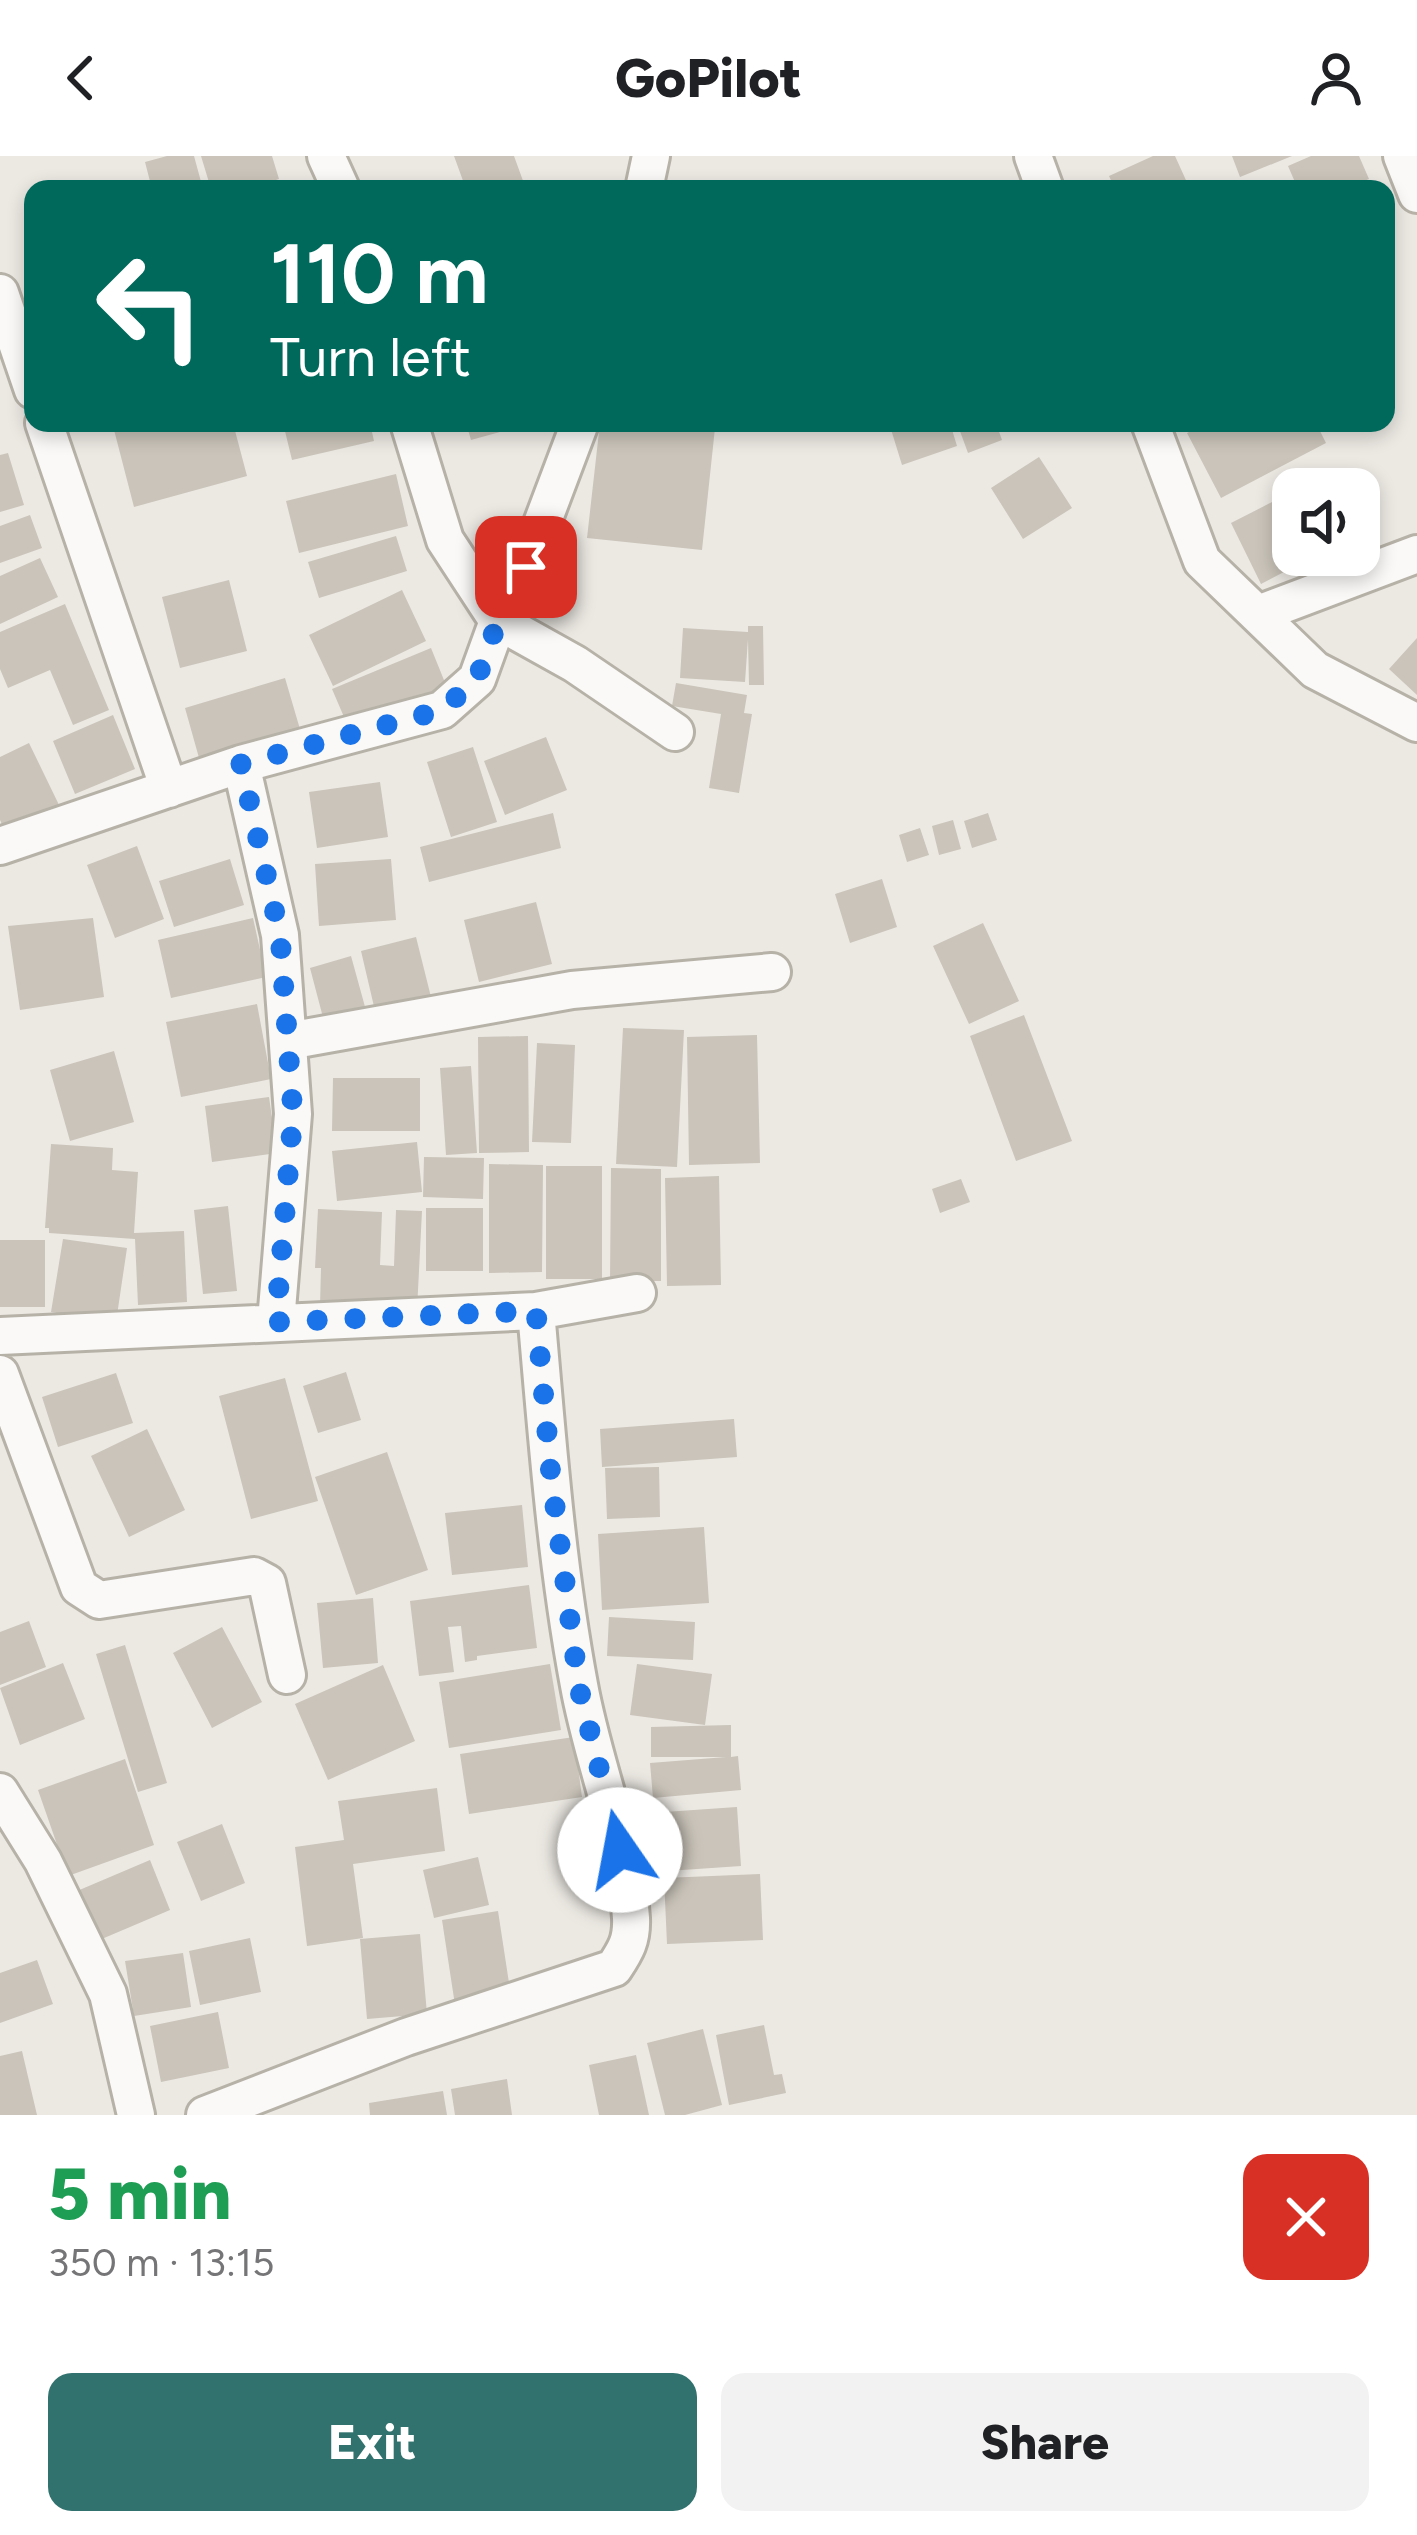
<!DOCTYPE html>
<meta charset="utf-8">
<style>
:root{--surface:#fff;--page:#f2f2f2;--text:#202124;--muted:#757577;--accent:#31726e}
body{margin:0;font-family:Figtree,sans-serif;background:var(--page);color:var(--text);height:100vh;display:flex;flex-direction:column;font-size:45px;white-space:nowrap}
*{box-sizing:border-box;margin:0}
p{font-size:39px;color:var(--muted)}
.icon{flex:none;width:66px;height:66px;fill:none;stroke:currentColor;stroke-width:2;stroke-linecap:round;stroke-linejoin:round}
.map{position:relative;height:1959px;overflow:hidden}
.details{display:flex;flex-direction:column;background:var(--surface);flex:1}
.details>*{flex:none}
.hud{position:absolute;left:24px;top:24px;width:1371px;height:252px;border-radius:24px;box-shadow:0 6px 18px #0003;background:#00695c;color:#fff;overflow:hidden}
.fabs{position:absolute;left:1272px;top:312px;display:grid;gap:24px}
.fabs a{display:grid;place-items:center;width:108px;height:108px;border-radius:24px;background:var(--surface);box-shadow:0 6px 18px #0003;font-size:60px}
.pin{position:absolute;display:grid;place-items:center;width:102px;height:102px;color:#fff;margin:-51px;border-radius:24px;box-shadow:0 6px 18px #0006}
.me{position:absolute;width:132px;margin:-66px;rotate:348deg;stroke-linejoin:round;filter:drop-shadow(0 0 9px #0008)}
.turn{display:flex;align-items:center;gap:42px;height:252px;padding:0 48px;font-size:54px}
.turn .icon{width:156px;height:156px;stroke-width:2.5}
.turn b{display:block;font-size:84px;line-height:102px}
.round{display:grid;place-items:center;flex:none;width:126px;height:126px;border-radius:24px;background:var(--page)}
.headline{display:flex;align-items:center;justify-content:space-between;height:204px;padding:0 48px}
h1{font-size:72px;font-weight:800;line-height:90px;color:#1e9e55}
.button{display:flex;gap:24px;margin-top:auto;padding:24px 48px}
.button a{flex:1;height:138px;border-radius:24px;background:var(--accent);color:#fff;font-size:48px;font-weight:800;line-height:138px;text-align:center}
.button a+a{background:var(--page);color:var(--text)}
header{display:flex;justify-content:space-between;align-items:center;height:156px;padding:0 48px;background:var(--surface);font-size:54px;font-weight:800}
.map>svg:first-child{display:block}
.building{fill:#cac4ba}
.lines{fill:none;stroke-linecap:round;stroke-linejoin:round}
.minor-casing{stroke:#b7b2a8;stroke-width:42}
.minor{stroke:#faf9f7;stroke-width:36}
.route{stroke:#1a73e8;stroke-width:21;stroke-dasharray:0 37.8}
</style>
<header><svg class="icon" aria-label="back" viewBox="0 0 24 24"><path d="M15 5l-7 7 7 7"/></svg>GoPilot<svg class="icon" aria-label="person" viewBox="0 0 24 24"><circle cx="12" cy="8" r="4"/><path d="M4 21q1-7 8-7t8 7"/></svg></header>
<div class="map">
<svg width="1417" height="1959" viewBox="0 0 1417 1959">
<rect width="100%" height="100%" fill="#ece9e3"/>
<path class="building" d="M167 0H194L203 33H152L145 6Z
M201 0H272L279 23 249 33H211Z
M454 0H514L526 33H466Z
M1153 0H1175L1190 33H1115L1109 20Z
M1232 0H1292L1240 21Z
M1311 0H1359L1369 23 1345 33H1298L1288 10Z
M124 267H233L247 320 134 351 113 270Z
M283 267H370L374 285 292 304Z
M466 267H528L529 268 471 284Z
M600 267H668L715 272 702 394 587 382Z
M889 267H950L957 290 902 309Z
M957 267H996L1002 284 968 297Z
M1207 267H1316L1326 287 1221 342 1187 277Z
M8 297 24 349 0 356V299Z
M1039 301 1072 352 1023 383 991 332Z
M396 318 408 370 299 397 286 345Z
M1280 342 1293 367V399H1309L1311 402 1261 428 1231 367Z
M30 359 42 392 0 407V370Z
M396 380 407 415 319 442 308 406Z
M40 402 58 441 0 468V420Z
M229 424 247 495 180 512 162 441Z
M402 434 426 485 333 530 309 479Z
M65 448 109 554 73 569 50 514 8 532 0 513V476Z
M748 470H763L764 529H749L748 483 745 526 680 522 683 472 748 476Z
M1417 482V539L1389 513Z
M431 492 448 534 350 575 332 533Z
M285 522 302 580 201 609 185 552Z
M676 527 747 539 744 557 752 558 739 637 709 632 721 558 672 550Z
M113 559 135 613 75 638 53 585Z
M546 581 567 634 505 659 484 605Z
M29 587 60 651 6 677 0 664V601Z
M473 591 497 666 451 681 427 606Z
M380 626 388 681 317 692 309 636Z
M553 657 561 692 429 726 420 691Z
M988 657 997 684 972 692 964 665Z
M953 664 961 693 939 699 932 670Z
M920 672 929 699 907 706 899 679Z
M137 690 164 763 115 782 87 709Z
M230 703 244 749 174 771 159 725Z
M391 703 396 764 319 770 315 708Z
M882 723 897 771 850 787 835 738Z
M536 746 552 808 479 826 464 764Z
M93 762 104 841 20 854 8 770Z
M253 762 266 821 171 842 158 784Z
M983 767 1019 845 969 868 933 790Z
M416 781 432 845 376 859 361 795Z
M351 800 367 858 325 869 310 812Z
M257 848 271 923 181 941 166 866Z
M1024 859 1072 985 1016 1005 970 880Z
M623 872 684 874 677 1011 616 1008Z
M757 879 760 1007 689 1009 687 881Z
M528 880 529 996 479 997 478 881Z
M537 887 575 889 571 987 532 986Z
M114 895 134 966 70 985 50 914Z
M471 910 477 997 446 999 440 912Z
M333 922H420V975H332Z
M269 941 277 997 212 1006 205 950Z
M417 986 422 1036 337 1045 332 995Z
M51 988 113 992 112 1014 138 1016 134 1077 184 1075 187 1146 138 1149 135 1083 49 1077V1072H45Z
M424 1001 484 1002 483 1043 423 1041Z
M489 1008 543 1009 542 1116 489 1117Z
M546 1010H602V1123H546Z
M611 1012 661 1013V1125H610Z
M719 1020 721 1129 667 1130 665 1022Z
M961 1023 970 1046 940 1057 932 1033Z
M228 1050 237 1135 203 1138 194 1054Z
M426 1052H483V1115H426Z
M318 1053 382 1056 380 1109 394 1110 396 1054 422 1055 417 1154 320 1150 321 1112H315Z
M63 1083 127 1092 116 1166 51 1156Z
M0 1084H45V1151H0Z
M346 1216 361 1264 318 1277 303 1230Z
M116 1217 133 1267 58 1291 42 1241Z
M285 1222 318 1345 251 1363 219 1240Z
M734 1263 737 1301 602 1311 600 1273Z
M147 1273 185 1354 129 1381 91 1300Z
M387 1296 428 1414 356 1439 315 1321Z
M659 1311 660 1361 607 1363 605 1312Z
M522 1349 528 1411 452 1419 445 1357Z
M704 1371 709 1447 602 1454 598 1378Z
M529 1429 537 1492 477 1500V1504L465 1506 461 1470 448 1471 454 1516 419 1520 410 1445Z
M373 1442 378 1507 323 1512 317 1447Z
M609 1461 695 1466 693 1504 607 1500Z
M29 1465 46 1511 0 1529V1476Z
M222 1471 262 1546 212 1572 173 1497Z
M125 1489 167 1627 138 1636 96 1498Z
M63 1507 85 1563 20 1589 0 1532Z
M550 1508 561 1574 449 1592 439 1526Z
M637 1508 712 1518 705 1569 630 1559Z
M383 1509 415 1585 328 1624 295 1548Z
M731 1569V1601L738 1600 741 1634 653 1642 650 1607 726 1601H651V1571Z
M574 1581 582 1641 469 1658 460 1598Z
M125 1603 154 1689 68 1720 38 1634Z
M437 1632 445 1695 353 1708 363 1782 307 1790 295 1691 344 1684 338 1645Z
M737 1651 741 1710 653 1716 650 1657Z
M222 1668 245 1727 201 1745 177 1686Z
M478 1701 489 1749 434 1762 423 1714Z
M150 1704 170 1754 90 1788 70 1738Z
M760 1718 763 1784 667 1788 664 1722Z
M498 1755 511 1840 455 1849 442 1764Z
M420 1778 427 1858 367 1863 360 1783Z
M250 1782 261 1836 200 1849 189 1795Z
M183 1797 191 1851 134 1860 125 1805Z
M37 1804 53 1848 0 1867V1817Z
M218 1856 229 1912 161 1926 150 1870Z
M764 1869 774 1919 782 1918 786 1937 729 1949 716 1879Z
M703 1873 722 1949 685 1959H665L647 1887Z
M22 1895 37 1959H0V1900Z
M636 1899 649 1959H599L589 1909Z
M507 1923 512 1959H455L451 1933Z
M443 1935 447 1959H370L369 1947Z"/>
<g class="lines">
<defs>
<path id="minor" d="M326 0 341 33
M1033 0 1045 33
M1402 0 1417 38
M644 33 651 0
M0 137 33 234
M44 267 169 633
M409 267 445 384 498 465 575 508 675 576
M1150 267 1202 405 1315 514 1417 567
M1258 458 1417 398
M241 608 280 779 293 958 276 1166
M0 690 241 608 442 554 477 523 498 465 512 447 580 267
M288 885 572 834 772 816
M0 1180 536 1155 637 1137
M0 1218 79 1431 99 1444 254 1420 267 1427 287 1519
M0 1636 43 1705 108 1838 136 1959
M205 1959 406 1881 614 1812C626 1794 632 1784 631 1762 626 1682 593 1608 579 1529 556 1406 547 1280 536 1155"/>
</defs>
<use href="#minor" class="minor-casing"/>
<use href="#minor" class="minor"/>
</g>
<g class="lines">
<path class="route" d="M526 411 512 447 498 465 477 523 442 554 241 608 280 779 293 958 276 1166 536 1155 551 1320 579 1532 620 1694"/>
</g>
</svg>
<div class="fabs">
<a><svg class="icon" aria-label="sound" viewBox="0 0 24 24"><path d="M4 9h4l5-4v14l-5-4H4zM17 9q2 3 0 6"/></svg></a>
</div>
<div class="pin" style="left:526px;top:411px;background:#d93025"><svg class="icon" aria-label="arrive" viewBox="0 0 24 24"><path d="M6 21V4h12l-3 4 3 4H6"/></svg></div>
<svg class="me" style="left:620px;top:1694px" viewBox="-20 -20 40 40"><circle r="19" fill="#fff"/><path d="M0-13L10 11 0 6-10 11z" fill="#1a73e8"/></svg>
<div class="hud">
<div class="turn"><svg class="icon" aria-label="left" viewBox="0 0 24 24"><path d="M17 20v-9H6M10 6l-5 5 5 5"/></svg><div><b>110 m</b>Turn left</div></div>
</div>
</div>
<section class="details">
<div class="headline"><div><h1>5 min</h1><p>350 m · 13:15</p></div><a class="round" style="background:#d93025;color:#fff"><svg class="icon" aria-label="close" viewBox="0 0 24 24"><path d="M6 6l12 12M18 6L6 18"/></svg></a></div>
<div class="button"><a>Exit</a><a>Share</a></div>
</section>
